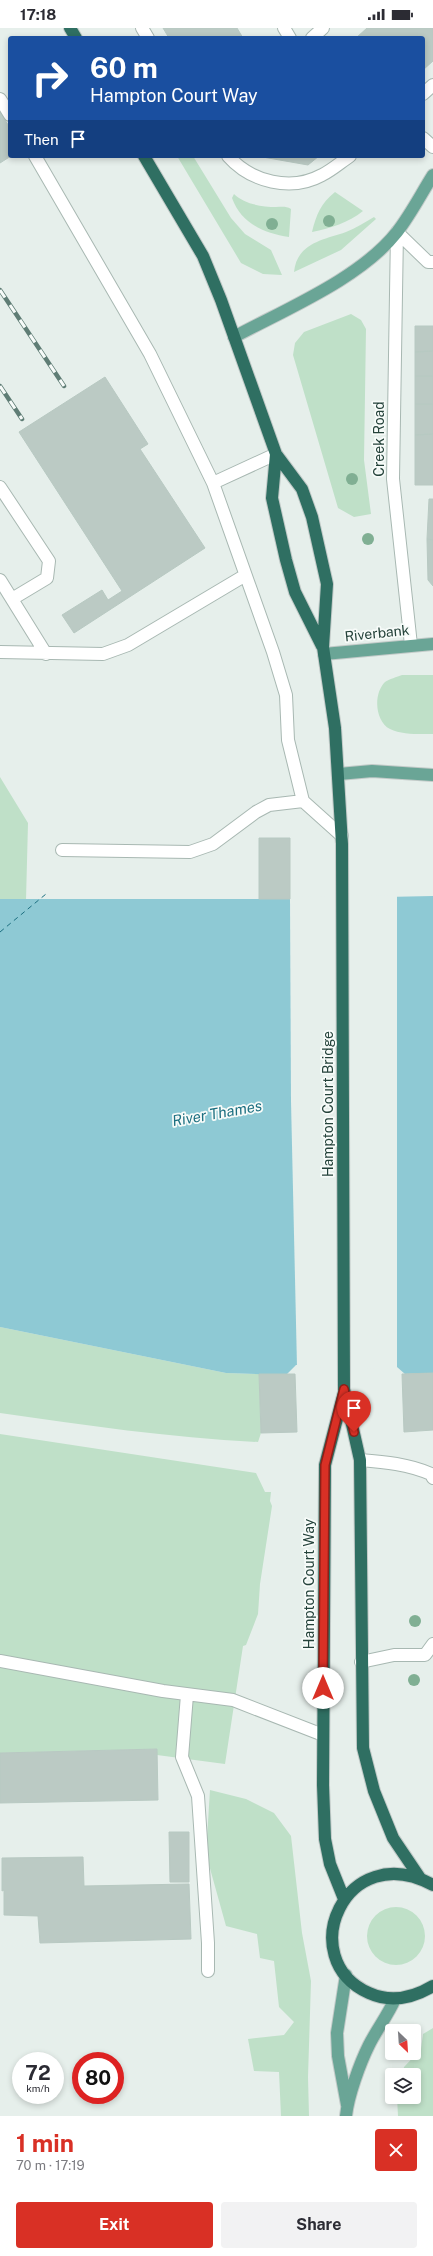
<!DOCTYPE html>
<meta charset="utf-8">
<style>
:root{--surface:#fff;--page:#f2f2f3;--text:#2b2b33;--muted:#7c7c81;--accent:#d93025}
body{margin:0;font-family:"Public Sans",sans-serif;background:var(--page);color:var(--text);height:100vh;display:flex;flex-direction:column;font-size:15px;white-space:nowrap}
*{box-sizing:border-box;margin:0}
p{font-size:13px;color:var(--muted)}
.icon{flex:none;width:22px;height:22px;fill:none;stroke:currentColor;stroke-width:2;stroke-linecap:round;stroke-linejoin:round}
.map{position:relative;height:2088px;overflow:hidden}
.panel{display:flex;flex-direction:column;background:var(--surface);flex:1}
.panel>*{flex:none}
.hud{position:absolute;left:8px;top:8px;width:417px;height:122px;border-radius:4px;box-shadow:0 2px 6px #0003;background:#1a4fa0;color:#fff;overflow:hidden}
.needle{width:26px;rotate:155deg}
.fabs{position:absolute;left:385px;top:1996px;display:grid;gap:8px}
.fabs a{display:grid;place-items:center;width:36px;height:36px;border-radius:4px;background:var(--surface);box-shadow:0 2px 6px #0003;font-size:20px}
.speed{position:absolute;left:12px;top:2024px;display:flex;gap:8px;font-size:20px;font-weight:700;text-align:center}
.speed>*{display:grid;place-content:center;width:52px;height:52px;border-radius:50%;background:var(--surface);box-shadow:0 2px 6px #0003;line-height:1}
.speed small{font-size:10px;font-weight:400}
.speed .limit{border:6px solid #d22;background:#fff;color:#111}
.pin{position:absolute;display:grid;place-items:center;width:34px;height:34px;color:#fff;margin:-41px -17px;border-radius:50% 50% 50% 0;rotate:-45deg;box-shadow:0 0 4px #0007}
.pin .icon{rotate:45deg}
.me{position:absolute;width:44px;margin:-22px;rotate:0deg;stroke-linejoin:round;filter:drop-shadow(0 0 3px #0008)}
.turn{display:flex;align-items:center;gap:14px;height:84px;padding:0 16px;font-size:18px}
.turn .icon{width:52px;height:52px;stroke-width:2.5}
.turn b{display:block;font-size:28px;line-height:34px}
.then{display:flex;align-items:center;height:38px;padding:0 16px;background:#0003;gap:8px;font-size:15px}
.round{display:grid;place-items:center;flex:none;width:42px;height:42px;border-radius:4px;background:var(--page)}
.overview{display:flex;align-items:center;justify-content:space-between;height:68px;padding:0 16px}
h1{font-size:24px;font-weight:700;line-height:30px;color:var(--accent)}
.action{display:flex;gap:8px;margin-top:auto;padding:8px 16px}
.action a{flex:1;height:46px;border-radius:4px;background:var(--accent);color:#fff;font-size:16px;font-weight:700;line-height:46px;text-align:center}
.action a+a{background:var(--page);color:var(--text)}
.status{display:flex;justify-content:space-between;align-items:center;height:28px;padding:0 20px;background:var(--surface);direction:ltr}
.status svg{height:11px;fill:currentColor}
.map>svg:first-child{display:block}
.green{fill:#bfe0c8}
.water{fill:#8ec9d4}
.pier{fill:#e6efeb}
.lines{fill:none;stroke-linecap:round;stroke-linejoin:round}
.ferry{stroke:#1c6f80;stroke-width:1;stroke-dasharray:5 4;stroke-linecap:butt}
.building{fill:#bbcac4;stroke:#b8c9c2}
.minor-casing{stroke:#a8b8b2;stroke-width:14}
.major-casing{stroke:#c2cac8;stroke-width:14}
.highway-casing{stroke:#c2cac8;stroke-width:14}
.minor{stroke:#fff;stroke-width:12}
.major{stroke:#6aa596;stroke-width:12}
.highway{stroke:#2f6f62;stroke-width:12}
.rail-casing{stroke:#5f7d75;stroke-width:4.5}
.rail{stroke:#f7fbf9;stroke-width:3;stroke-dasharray:9;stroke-linecap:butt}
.tree{fill:#80af93}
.route-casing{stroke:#8d1f18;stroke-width:10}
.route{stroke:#d93025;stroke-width:7}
.labels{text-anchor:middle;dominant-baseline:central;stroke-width:3.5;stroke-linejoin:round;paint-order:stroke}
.street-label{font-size:14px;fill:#24423a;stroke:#f7fbf9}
.water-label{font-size:15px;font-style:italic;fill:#1c6f80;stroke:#f7fbf9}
</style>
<div class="status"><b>17:18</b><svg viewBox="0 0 49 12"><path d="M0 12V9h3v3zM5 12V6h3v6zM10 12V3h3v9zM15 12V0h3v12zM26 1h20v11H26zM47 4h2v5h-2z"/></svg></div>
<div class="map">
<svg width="433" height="2088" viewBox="0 0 433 2088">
<rect width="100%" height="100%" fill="#e6efeb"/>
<path class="green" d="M177 128H193L231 190 245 206 271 222 282 247 263 246 241 235Z
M335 164 363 183C348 195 331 200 312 204 316 187 321 175 335 164Z
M234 166C244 176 262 179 276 179 282 179 286 178 291 181L289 209C263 205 241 195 232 170Z
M374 189 376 191 341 222 294 244C297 215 323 212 346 204 356 200 365 194 374 189Z
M351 286 361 292 366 301 364 432 371 486 354 489 338 480 293 327 295 315 304 304Z
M402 647H433V706C420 706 402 707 390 701 375 693 373 666 385 654 389 651 397 649 402 647Z
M0 749 28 795 26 872 0 871Z
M0 1299 226 1345 259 1346 261 1405 258 1414C171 1410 85 1397 0 1385Z
M0 1406 256 1445 265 1464H271L270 1473 272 1478 260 1556 258 1586 246 1617 243 1618 225 1736 157 1727 156 1721 0 1725Z
M210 1762 246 1771 274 1785 291 1808 302 1905 311 1953 308 2049 309 2088H281L279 2044 254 2043 248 2011 284 2007 294 1994 279 1979 274 1933 260 1930 257 1906 226 1898 206 1826Z
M367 1908a29 29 0 1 1 58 0a29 29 0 1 1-58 0Z
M433 2000V2088H398L397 2069H414V2047H402L404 2039 421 2021 423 2006Z"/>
<path class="water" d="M433 868V1345L405 1346 397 1339 296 1337 286 1347 226 1345 0 1299V871H290Z"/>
<path class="pier" d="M397 867V1341L297 1339 291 1073 290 869Z"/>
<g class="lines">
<path class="ferry" d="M0 904 46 866"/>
</g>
<path class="building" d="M163 0H237L243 10H169Z
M367 0H433V33L423 42V10H356Z
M0 84 10 100 11 128 0 135Z
M257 128H319L308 137Z
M415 298H433V323L415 324Z
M433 323V348H415V324Z
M415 348H433V376H415Z
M105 349 148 416 140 421 205 520 74 605 62 587 102 562 108 572 122 563 19 404Z
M415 376H433V406L415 407Z
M433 406V457H415V407Z
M429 471H433V512L427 511Z
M427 511 433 512V558L428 552Z
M259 810H290V871H259Z
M433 1345V1402L404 1404 402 1346Z
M259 1346H295L297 1404 261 1405Z
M157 1721 158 1772 0 1775V1725Z
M169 1804H189V1854H170Z
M83 1829 84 1858 189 1856 191 1911 40 1915 38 1888 4 1887V1862L2 1863V1830Z"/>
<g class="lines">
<defs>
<path id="minor" d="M142 0 148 10
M284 0 290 10
M312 10 323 0
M423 66 433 57
M0 71 10 87
M423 110 433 119
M35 128 150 326 213 455 273 624 286 667 288 712 303 773 342 808
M228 128C251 154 291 164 322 147 332 142 341 134 350 128
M397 204 393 451 411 617
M397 204 428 234H433
M213 455 276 426
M0 459 49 533 47 550 12 571
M0 552 46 626
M0 624 103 626 128 617 244 548
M62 822 190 824 213 816 256 784 269 777 303 773
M360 1432C385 1434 408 1436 431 1446L433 1450
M0 1633 163 1663 233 1672 323 1707
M361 1634 394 1627H425L433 1616
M187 1667 182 1729 198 1768 208 1915V1943"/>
<path id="major" d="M234 309C286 281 361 250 397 204 411 186 421 166 433 147
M324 626 433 616
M339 746 372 743 433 747
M346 1947 337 2005 338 2028 347 2077
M346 2088C348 2068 360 2035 369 2017 377 2001 388 1987 395 1971"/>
<path id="highway" d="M70 0 76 10
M144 128 203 228 221 272 276 426 302 461 312 489 327 556 323 619 335 700 342 816 344 1361 360 1432 363 1720 374 1763 393 1810 420 1850
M276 426 272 470 286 532 295 564 322 618
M344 1364 325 1437 323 1757 325 1811 330 1836 344 1871
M433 1857C345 1809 293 1931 369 1965 391 1975 413 1970 433 1958"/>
</defs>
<use href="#minor" class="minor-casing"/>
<use href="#major" class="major-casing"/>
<use href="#highway" class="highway-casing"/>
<use href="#minor" class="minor"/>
<use href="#major" class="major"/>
<use href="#highway" class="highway"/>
<defs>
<path id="rail" d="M0 262 64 358
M0 358 22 391"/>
</defs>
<use href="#rail" class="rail-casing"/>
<use href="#rail" class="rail"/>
</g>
<g class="tree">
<circle cx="329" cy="193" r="6"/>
<circle cx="272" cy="196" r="6"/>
<circle cx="352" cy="451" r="6"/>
<circle cx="368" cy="511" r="6"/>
<circle cx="415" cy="1593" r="6"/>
<circle cx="414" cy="1652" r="6"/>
</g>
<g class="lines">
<defs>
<path id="route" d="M323 1660 325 1437 344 1361 354 1404"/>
</defs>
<use href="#route" class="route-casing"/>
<use href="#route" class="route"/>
</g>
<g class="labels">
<g class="street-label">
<text transform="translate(379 411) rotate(-90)">Creek Road</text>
<text transform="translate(377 605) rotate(-6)">Riverbank</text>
<text transform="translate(328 1076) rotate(-90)">Hampton Court Bridge</text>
<text transform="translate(309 1556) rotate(-90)">Hampton Court Way</text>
</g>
<g class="water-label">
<text transform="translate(217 1085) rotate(-10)">River Thames</text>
</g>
</g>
</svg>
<div class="fabs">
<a><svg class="needle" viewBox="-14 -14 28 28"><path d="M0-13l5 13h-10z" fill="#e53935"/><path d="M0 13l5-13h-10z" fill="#7c7c81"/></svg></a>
<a><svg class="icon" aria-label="layers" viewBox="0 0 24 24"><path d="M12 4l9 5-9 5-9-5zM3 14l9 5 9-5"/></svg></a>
</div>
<div class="speed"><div>72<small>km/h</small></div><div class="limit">80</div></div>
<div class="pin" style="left:354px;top:1404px;background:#d93025"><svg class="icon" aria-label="arrive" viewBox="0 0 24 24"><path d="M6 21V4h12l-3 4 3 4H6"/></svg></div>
<svg class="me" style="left:323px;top:1660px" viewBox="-20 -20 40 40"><circle r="19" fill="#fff"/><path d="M0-13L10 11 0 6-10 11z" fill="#d93025"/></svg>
<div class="hud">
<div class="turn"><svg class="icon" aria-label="right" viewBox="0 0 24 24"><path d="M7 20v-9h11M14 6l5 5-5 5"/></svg><div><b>60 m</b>Hampton Court Way</div></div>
<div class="then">Then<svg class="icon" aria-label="arrive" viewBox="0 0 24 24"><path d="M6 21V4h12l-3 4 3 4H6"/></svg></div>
</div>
</div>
<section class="panel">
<div class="overview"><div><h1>1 min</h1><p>70 m · 17:19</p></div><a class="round" style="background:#d93025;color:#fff"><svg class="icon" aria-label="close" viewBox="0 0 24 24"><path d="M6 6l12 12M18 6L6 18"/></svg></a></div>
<div class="action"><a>Exit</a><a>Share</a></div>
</section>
